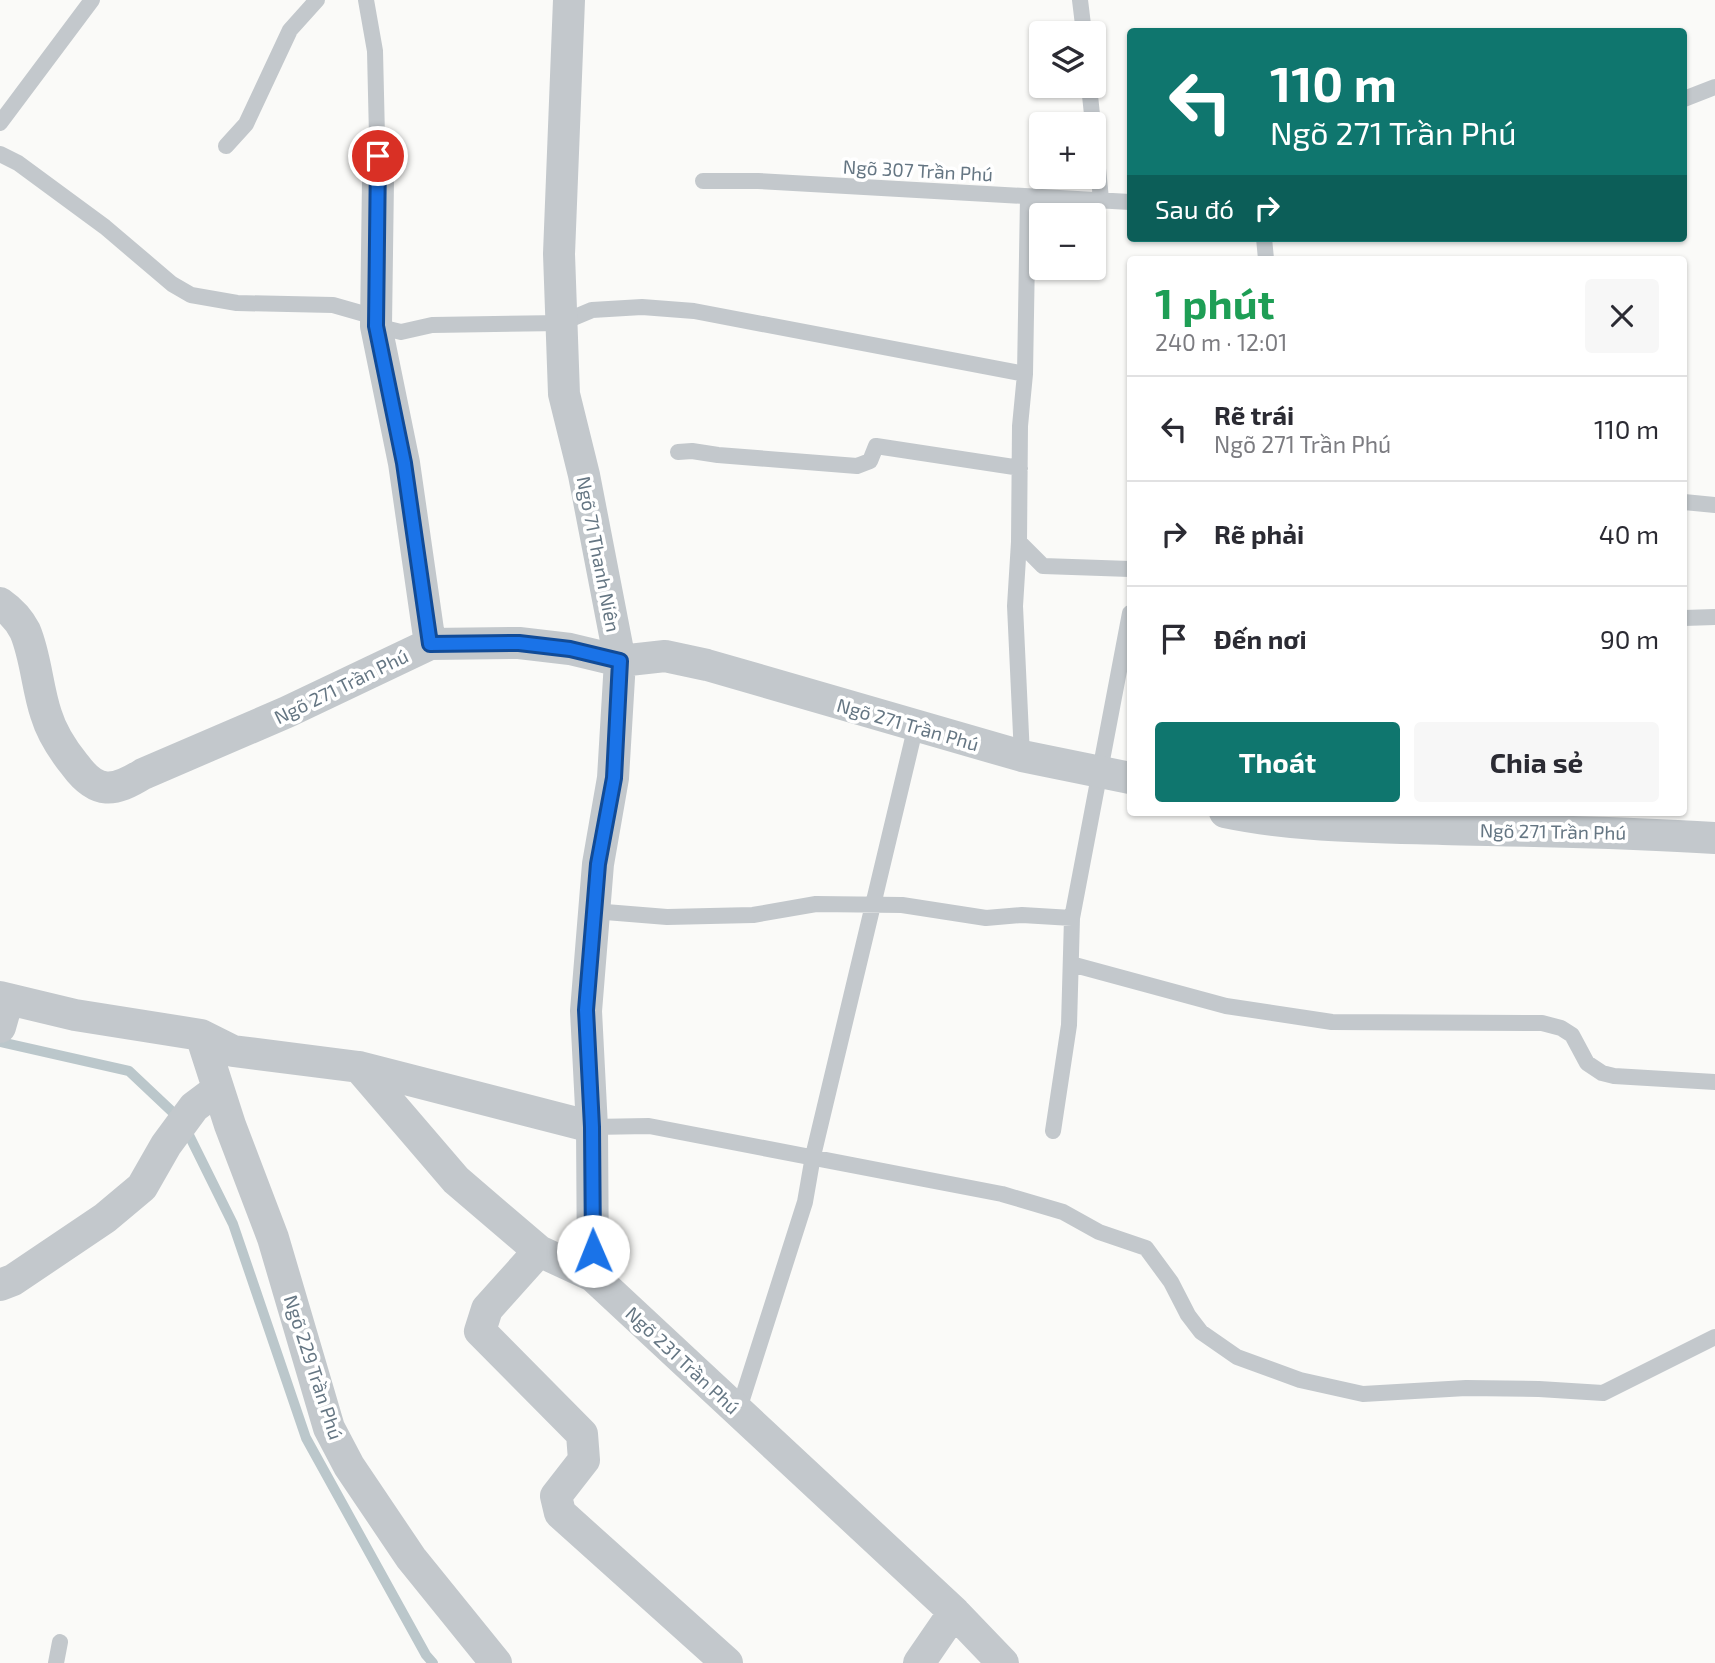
<!DOCTYPE html>
<html lang="vi">
<meta charset="utf-8">
<style>
:root{--surface:#fff;--page:#f7f7f7;--text:#2b2b33;--muted:#7c7c81;--line:#e1e1e2;--accent:#0f766e}
body{margin:0;font-family:"Exo 2",sans-serif;background:var(--page);color:var(--text);height:100vh;display:flex;flex-direction:column;font-size:26px;white-space:nowrap}
*{box-sizing:border-box;margin:0}
p{font-size:23px;color:var(--muted)}
.icon{flex:none;width:38px;height:38px;fill:none;stroke:currentColor;stroke-width:2;stroke-linecap:round;stroke-linejoin:round}
.map{position:relative;flex:1;overflow:hidden}
.drawer{position:absolute;left:1127px;top:256px;width:560px;height:560px;display:flex;flex-direction:column;background:var(--surface);border-radius:7px;box-shadow:0 2px 5px #0004}
.drawer>*{flex:none}
.banner{position:absolute;left:1127px;top:28px;width:560px;height:214px;border-radius:7px;box-shadow:0 2px 5px #0004;background:#0f766e;color:#fff;overflow:hidden}
.controls{position:absolute;left:1029px;top:21px;display:grid;gap:14px}
.controls a{display:grid;place-items:center;width:77px;height:77px;border-radius:7px;background:var(--surface);box-shadow:0 2px 5px #0004;font-size:35px}
.pin{position:absolute;display:grid;place-items:center;width:60px;height:60px;color:#fff;margin:-30px;border:4px solid #fff;border-radius:50%;box-shadow:0 2px 7px #0007}
.me{position:absolute;width:77px;margin:-38px;rotate:359deg;stroke-linejoin:round;filter:drop-shadow(0 0 5px #0008)}
.turn{display:flex;align-items:center;gap:24px;height:147px;padding:0 28px;font-size:32px}
.turn .icon{width:91px;height:91px;stroke-width:2.5}
.turn b{display:block;font-size:49px;line-height:60px}
.then{display:flex;align-items:center;height:66px;padding:0 28px;background:#0003;gap:14px;font-size:26px}
.round{display:grid;place-items:center;flex:none;width:74px;height:74px;border-radius:7px;background:var(--page)}
.overview{display:flex;align-items:center;justify-content:space-between;height:119px;padding:0 28px}
h1{font-size:42px;font-weight:700;line-height:52px;color:#1e9e55}
.button{display:flex;gap:14px;margin-top:auto;padding:14px 28px}
.button a{flex:1;height:80px;border-radius:7px;background:var(--accent);color:#fff;font-size:28px;font-weight:700;line-height:80px;text-align:center}
.button a+a{background:var(--page);color:var(--text)}
ul{padding:0;list-style:none}
li{display:flex;align-items:center;gap:21px;height:105px;padding:0 28px;border-top:2px solid var(--line)}
li div{flex:1}
li b{display:block;font-size:26px}
li em{font-style:normal}
.map>svg:first-child{display:block}
.lines{fill:none;stroke-linecap:round;stroke-linejoin:round}
.stream{stroke:#bbc7cb;stroke-width:10}
.lane{stroke:#c3c8cc;stroke-width:16}
.street{stroke:#c3c8cc;stroke-width:32}
.route-casing{stroke:#114b97;stroke-width:18}
.route{stroke:#1a73e8;stroke-width:12}
.labels{text-anchor:middle;dominant-baseline:central;stroke-width:7;stroke-linejoin:round;paint-order:stroke}
.street-label{font-size:19px;fill:#657683;stroke:#fff}
</style>
<div class="map">
<svg width="1715" height="1663" viewBox="0 0 1715 1663">
<rect width="100%" height="100%" fill="#fafaf8"/>
<g class="lines">
<path class="stream" d="M0 1042 129 1071 182 1121 233 1224 306 1438 426 1655 433 1663"/>
<path class="lane" d="M366 0 375 51 378 180
M1080 0 1084 33
M1089 86 1093 124
M1684 99 1715 87
M0 123 92 0
M1094 128 1101 199
M226 146 246 124 290 30 317 0
M0 154 18 163 105 227 172 284 191 295 237 303 333 305 368 315 376 326 401 332 432 325 561 323 592 310 642 307 694 311 1025 374
M703 181H758L1130 202
M1028 197 1025 374 1020 426 1019 542 1043 566 1130 569
M1264 238 1266 259
M678 452 692 451 718 455 857 466 870 461 876 446 1020 468
M1684 502 1715 505
M1019 542 1015 606 1022 756
M1684 618 1715 617
M593 911 667 917 753 915 816 904 902 905 986 918 1022 915 1072 918
M1071 964 1226 1006 1332 1022 1542 1023 1561 1028 1572 1035 1587 1063 1602 1073 1614 1076 1715 1082
M592 1127 649 1126 1002 1194 1063 1212 1099 1232 1146 1248 1171 1282 1188 1315 1201 1332 1237 1357 1300 1380 1363 1394 1466 1388 1539 1389 1603 1393 1715 1337
M1053 1131 1069 1025 1072 918 1130 613
M738 1412 805 1202 813 1156 916 725
M56 1663 60 1642"/>
<path class="street" d="M569 0 559 254 564 394 584 475 620 661 613 778 598 864 586 1011 592 1127 593 1276
M378 180 376 326 404 463 430 644
M0 603C10 610 19 619 25 631 36 657 37 687 46 714 52 734 62 749 75 765 97 795 114 792 143 774L287 712 430 644 519 643 570 649 620 661 665 656 707 665 1022 756 1130 778
M1225 812C1297 827 1370 827 1443 829 1534 831 1624 832 1715 838
M0 997 75 1015 201 1035 233 1051 359 1067 592 1127
M0 1027 8 999
M201 1035 230 1125 273 1238 329 1428 349 1466 411 1558 496 1663
M359 1067 456 1180 539 1251 593 1276 954 1612 1003 1663
M539 1251 487 1309 480 1331 582 1434 584 1460 556 1496 560 1513 727 1663
M0 1285 13 1280 105 1218 142 1187 166 1145 194 1107 218 1089
M919 1663 954 1612"/>
</g>
<g class="lines">
<defs>
<path id="route" d="M378 156 376 326 404 463 430 644 519 643 570 649 620 661 614 778 598 864 586 1010 592 1127 593 1251"/>
</defs>
<use href="#route" class="route-casing"/>
<use href="#route" class="route"/>
</g>
<g class="labels">
<g class="street-label">
<text transform="translate(918 170) rotate(3)">Ngõ 307 Trần Phú</text>
<text transform="translate(599 554) rotate(79)">Ngõ 71 Thanh Niên</text>
<text transform="translate(341 686) rotate(-26)">Ngõ 271 Trần Phú</text>
<text transform="translate(908 724) rotate(16)">Ngõ 271 Trần Phú</text>
<text transform="translate(1553 831) rotate(1)">Ngõ 271 Trần Phú</text>
<text transform="translate(683 1360) rotate(43)">Ngõ 231 Trần Phú</text>
<text transform="translate(314 1367) rotate(72)">Ngõ 229 Trần Phú</text>
</g>
</g>
</svg>
<div class="controls">
<a><svg class="icon" aria-label="layers" viewBox="0 0 24 24"><path d="M12 4l9 5-9 5-9-5zM3 14l9 5 9-5"/></svg></a>
<a>+</a>
<a>−</a>
</div>
<div class="pin" style="left:378px;top:156px;background:#d93025"><svg class="icon" aria-label="arrive" viewBox="0 0 24 24"><path d="M6 21V4h12l-3 4 3 4H6"/></svg></div>
<svg class="me" style="left:593px;top:1251px" viewBox="-20 -20 40 40"><circle r="19" fill="#fff"/><path d="M0-13L10 11 0 6-10 11z" fill="#1a73e8"/></svg>
<div class="banner">
<div class="turn"><svg class="icon" aria-label="left" viewBox="0 0 24 24"><path d="M17 20v-9H6M10 6l-5 5 5 5"/></svg><div><b>110 m</b>Ngõ 271 Trần Phú</div></div>
<div class="then">Sau đó<svg class="icon" aria-label="right" viewBox="0 0 24 24"><path d="M7 20v-9h11M14 6l5 5-5 5"/></svg></div>
</div>
<section class="drawer">
<div class="overview"><div><h1>1 phút</h1><p>240 m · 12:01</p></div><a class="round"><svg class="icon" aria-label="close" viewBox="0 0 24 24"><path d="M6 6l12 12M18 6L6 18"/></svg></a></div>
<ul>
<li><svg class="icon" aria-label="left" viewBox="0 0 24 24"><path d="M17 20v-9H6M10 6l-5 5 5 5"/></svg><div><b>Rẽ trái</b><p>Ngõ 271 Trần Phú</p></div><em>110 m</em></li>
<li><svg class="icon" aria-label="right" viewBox="0 0 24 24"><path d="M7 20v-9h11M14 6l5 5-5 5"/></svg><div><b>Rẽ phải</b></div><em>40 m</em></li>
<li><svg class="icon" aria-label="arrive" viewBox="0 0 24 24"><path d="M6 21V4h12l-3 4 3 4H6"/></svg><div><b>Đến nơi</b></div><em>90 m</em></li>
</ul>
<div class="button"><a>Thoát</a><a>Chia sẻ</a></div>
</section>
</div>
